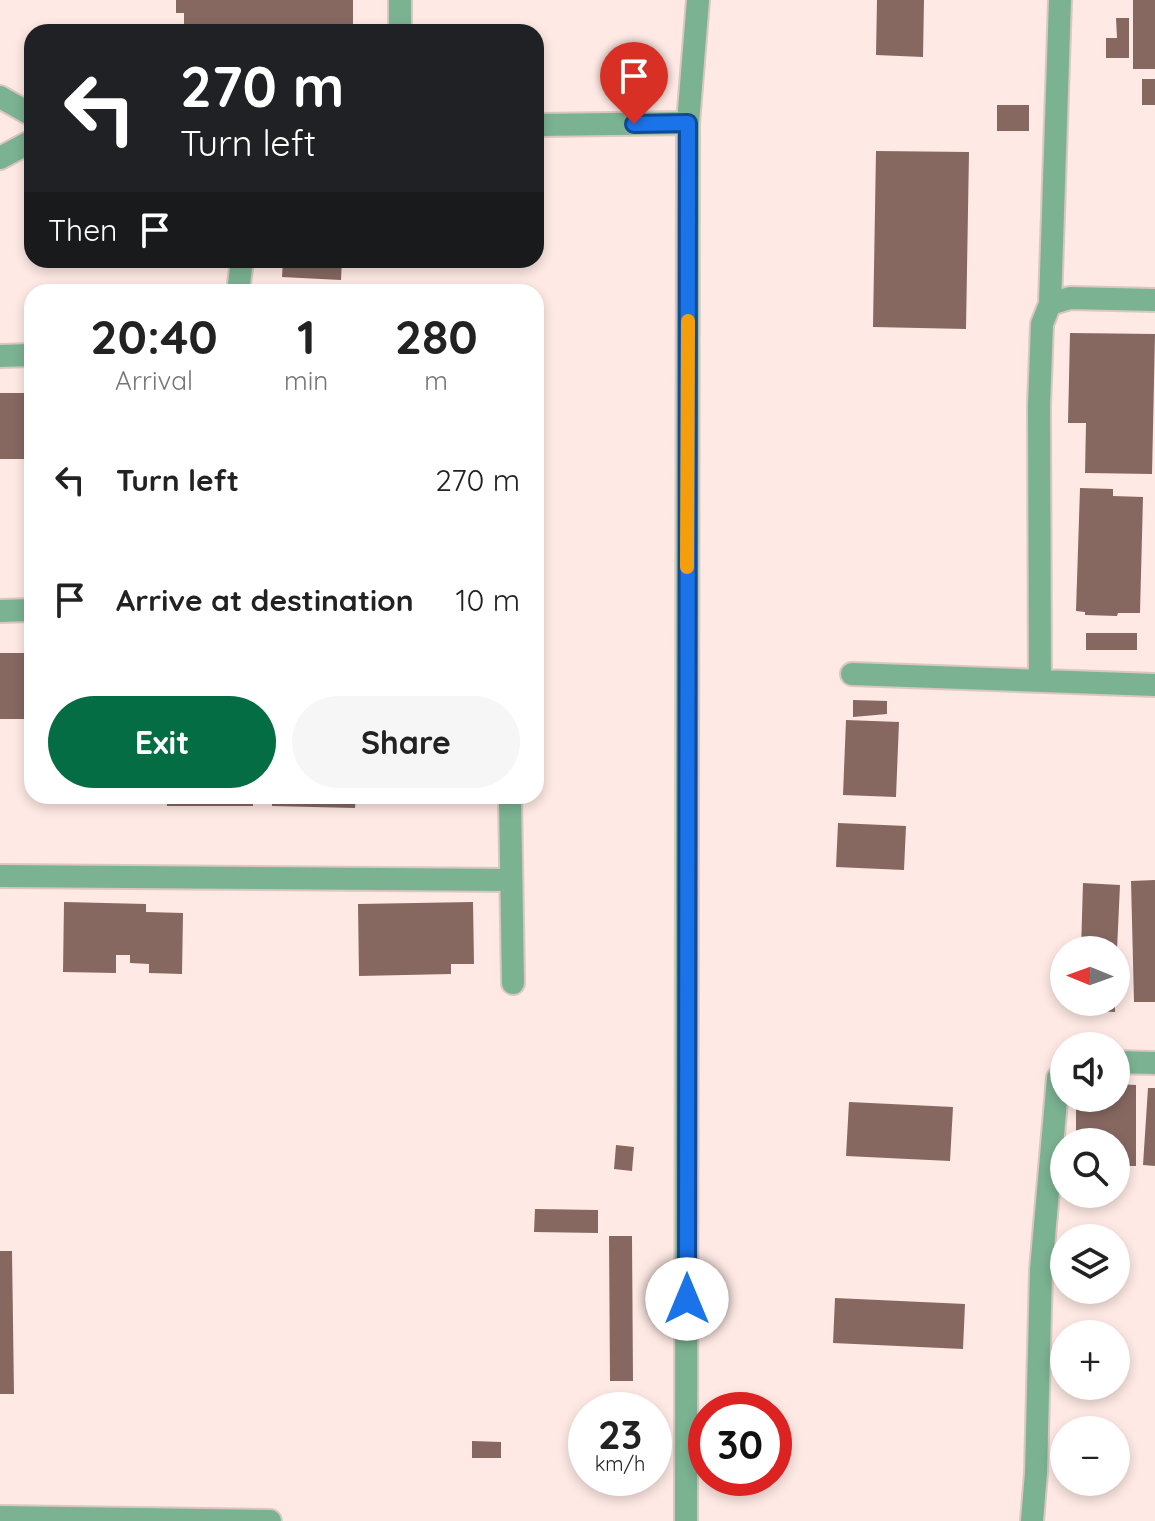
<!DOCTYPE html>
<meta charset="utf-8">
<style>
:root{--surface:#fff;--page:#f6f6f6;--text:#222;--muted:#767676;--accent:#046d44}
body{margin:0;font-family:Quicksand,sans-serif;background:var(--page);color:var(--text);height:100vh;display:flex;flex-direction:column;font-size:30px;white-space:nowrap}
*{box-sizing:border-box;margin:0}
p{font-size:26px;color:var(--muted)}
.icon{flex:none;width:44px;height:44px;fill:none;stroke:currentColor;stroke-width:2;stroke-linecap:round;stroke-linejoin:round}
.map{position:relative;flex:1;overflow:hidden}
.drawer{position:absolute;left:24px;top:284px;width:520px;height:520px;display:flex;flex-direction:column;background:var(--surface);border-radius:24px;box-shadow:0 4px 12px #0003}
.drawer>*{flex:none}
.guide{position:absolute;left:24px;top:24px;width:520px;height:244px;border-radius:24px;box-shadow:0 4px 12px #0003;background:#202124;color:#fff;overflow:hidden}
.needle{width:52px;rotate:271deg}
.buttons{position:absolute;left:1050px;top:936px;display:grid;gap:16px}
.buttons a{display:grid;place-items:center;width:80px;height:80px;border-radius:50%;background:var(--surface);box-shadow:0 4px 12px #0003;font-size:40px}
.speed{position:absolute;left:568px;top:1392px;display:flex;gap:16px;font-size:40px;font-weight:700;text-align:center}
.speed>*{display:grid;place-content:center;width:104px;height:104px;border-radius:50%;background:var(--surface);box-shadow:0 4px 12px #0003;line-height:1}
.speed small{font-size:20px;font-weight:400}
.speed .limit{border:12px solid #d22;background:#fff;color:#111}
.pin{position:absolute;display:grid;place-items:center;width:68px;height:68px;color:#fff;margin:-82px -34px;border-radius:50% 50% 50% 0;rotate:-45deg;box-shadow:0 0 8px #0007}
.pin .icon{rotate:45deg}
.me{position:absolute;width:88px;margin:-44px;rotate:0deg;stroke-linejoin:round;filter:drop-shadow(0 0 6px #0008)}
.turn{display:flex;align-items:center;gap:28px;height:168px;padding:0 24px;font-size:36px}
.turn .icon{width:104px;height:104px;stroke-width:2.5}
.turn b{display:block;font-size:56px;line-height:68px}
.then{display:flex;align-items:center;height:76px;padding:0 24px;background:#0003;gap:16px;font-size:30px}
.eta{display:flex;justify-content:space-evenly;align-items:center;height:136px;text-align:center}
.eta b{font-size:48px;font-weight:700;line-height:56px}
.cta{display:flex;gap:16px;margin-top:auto;padding:16px 24px}
.cta a{flex:1;height:92px;border-radius:48px;background:var(--accent);color:#fff;font-size:32px;font-weight:700;line-height:92px;text-align:center}
.cta a+a{background:var(--page);color:var(--text)}
ul{padding:0;list-style:none}
li{display:flex;align-items:center;gap:24px;height:120px;padding:0 24px}
li div{flex:1}
li b{display:block;font-size:30px}
li em{font-style:normal}
.map>svg:first-child{display:block}
.building{fill:#866861}
.lines{fill:none;stroke-linecap:round;stroke-linejoin:round}
.minor-casing{stroke:#dac7c2;stroke-width:26}
.minor{stroke:#7bb392;stroke-width:22}
.route-casing{stroke:#114b97;stroke-width:20}
.route{stroke:#1a73e8;stroke-width:14}
.slow{stroke:#f59e0b;stroke-width:14}
</style>
<div class="map">
<svg width="1155" height="1521" viewBox="0 0 1155 1521">
<rect width="100%" height="100%" fill="#fee9e4"/>
<path class="building" d="M176 0H353V32H184V13H176Z
M877 0H924L923 57 876 55Z
M1133 0H1155V69H1133Z
M1116 18H1129V58H1106V38H1117Z
M1142 79H1155V105H1142Z
M997 105H1029V131H997Z
M876 151 969 152 966 329 873 327Z
M283 260H342L341 280 282 277Z
M368 260H402L401 266 368 267Z
M1070 333 1155 334 1152 474 1085 473 1086 423H1068Z
M0 393H32V459H0Z
M1080 488 1113 489V496L1143 497 1140 613H1118L1117 616 1085 615V612L1076 611Z
M1086 633H1137V650H1086Z
M0 653H32V719H0Z
M853 700 887 701V714L853 717Z
M846 720 899 722 896 797 843 795Z
M63 796H149V803H63Z
M167 796H253V806H167Z
M272 796H356L355 808 272 806Z
M838 823 906 826 904 870 836 867Z
M1155 880V1002H1134L1131 881Z
M1083 883 1120 885 1117 950H1081Z
M64 902 146 904V912L183 913 182 974 149 973V964L130 963V955H116V973L63 972Z
M473 902 474 964H451V974L359 976 358 904Z
M1079 1002H1115V1012L1079 1010Z
M1116 1084 1136 1085V1166H1116V1142H1076V1098H1116Z
M1148 1088H1155V1166L1143 1165Z
M849 1102 953 1107 950 1161 846 1156Z
M616 1145 634 1147 632 1171 614 1169Z
M535 1209 598 1210V1233L534 1232Z
M609 1236H632L633 1381H610Z
M0 1251H12L14 1394H0Z
M835 1298 965 1304 963 1349 833 1343Z
M472 1441 501 1442V1458H472Z"/>
<g class="lines">
<defs>
<path id="minor" d="M400 32V0
M0 97 32 115
M536 125 688 123
M0 158 32 141
M238 292 242 260
M1050 304 1060 0
M0 356 32 355
M0 611 32 610
M852 674 1155 685
M1040 681 1039 406 1042 324 1050 304 1070 298 1155 300
M510 796 513 983
M0 876 511 880
M1116 1062 1155 1063
M0 1517 270 1521
M686 1521 688 123 698 0
M1032 1521 1036 1473 1041 1270 1058 1078 1064 1071"/>
</defs>
<use href="#minor" class="minor-casing"/>
<use href="#minor" class="minor"/>
</g>
<g class="lines">
<defs>
<path id="route" d="M634 124 688 123 687 1299"/>
</defs>
<use href="#route" class="route-casing"/>
<use href="#route" class="route"/>
<path class="slow" d="M687 567 688 321"/>
</g>
</svg>
<div class="buttons">
<a><svg class="needle" viewBox="-14 -14 28 28"><path d="M0-13l5 13h-10z" fill="#e53935"/><path d="M0 13l5-13h-10z" fill="#767676"/></svg></a>
<a><svg class="icon" aria-label="sound" viewBox="0 0 24 24"><path d="M4 9h4l5-4v14l-5-4H4zM17 9q2 3 0 6"/></svg></a>
<a><svg class="icon" aria-label="search" viewBox="0 0 24 24"><circle cx="10" cy="10" r="6"/><path d="M15 15l6 6"/></svg></a>
<a><svg class="icon" aria-label="layers" viewBox="0 0 24 24"><path d="M12 4l9 5-9 5-9-5zM3 14l9 5 9-5"/></svg></a>
<a>+</a>
<a>−</a>
</div>
<div class="speed"><div>23<small>km/h</small></div><div class="limit">30</div></div>
<div class="pin" style="left:634px;top:124px;background:#d93025"><svg class="icon" aria-label="arrive" viewBox="0 0 24 24"><path d="M6 21V4h12l-3 4 3 4H6"/></svg></div>
<svg class="me" style="left:687px;top:1299px" viewBox="-20 -20 40 40"><circle r="19" fill="#fff"/><path d="M0-13L10 11 0 6-10 11z" fill="#1a73e8"/></svg>
<div class="guide">
<div class="turn"><svg class="icon" aria-label="left" viewBox="0 0 24 24"><path d="M17 20v-9H6M10 6l-5 5 5 5"/></svg><div><b>270 m</b>Turn left</div></div>
<div class="then">Then<svg class="icon" aria-label="arrive" viewBox="0 0 24 24"><path d="M6 21V4h12l-3 4 3 4H6"/></svg></div>
</div>
<section class="drawer">
<div class="eta">
<div><b>20:40</b><p>Arrival</p></div>
<div><b>1</b><p>min</p></div>
<div><b>280</b><p>m</p></div>
</div>
<ul>
<li><svg class="icon" aria-label="left" viewBox="0 0 24 24"><path d="M17 20v-9H6M10 6l-5 5 5 5"/></svg><div><b>Turn left</b></div><em>270 m</em></li>
<li><svg class="icon" aria-label="arrive" viewBox="0 0 24 24"><path d="M6 21V4h12l-3 4 3 4H6"/></svg><div><b>Arrive at destination</b></div><em>10 m</em></li>
</ul>
<div class="cta"><a>Exit</a><a>Share</a></div>
</section>
</div>
